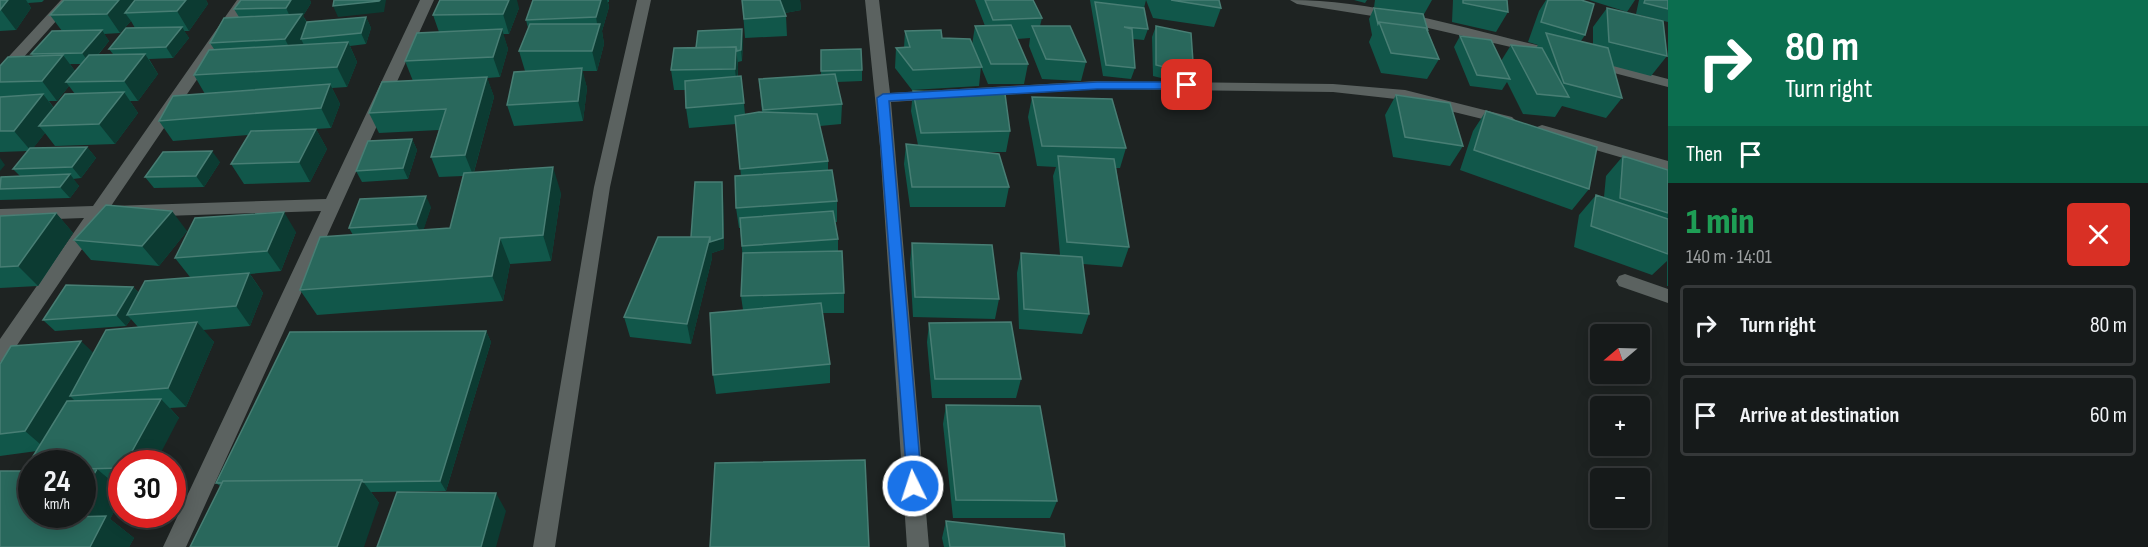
<!DOCTYPE html>
<meta charset="utf-8">
<style>
:root{--surface:#161a1a;--page:#232727;--text:#f1f3f6;--muted:#9ea1a2;--line:#353839}
body{margin:0;font-family:"Sofia Sans Condensed",sans-serif;background:var(--page);color:var(--text);height:100vh;display:flex;flex-direction:column;font-size:22px;white-space:nowrap}
*{box-sizing:border-box;margin:0}
p{font-size:20px;color:var(--muted)}
.icon{flex:none;width:33px;height:33px;fill:none;stroke:currentColor;stroke-width:2;stroke-linecap:round;stroke-linejoin:round}
.map{position:relative;flex:1;overflow:hidden}
.panel{display:flex;flex-direction:column;background:var(--surface);width:480px}
.panel>*{flex:none}
.guide{background:#0b6e4f;color:#fff;overflow:hidden}
.needle{width:39px;rotate:251deg}
.controls{position:absolute;left:1590px;top:324px;display:grid;gap:12px}
.controls a{display:grid;place-items:center;width:60px;height:60px;border-radius:6px;background:var(--surface);box-shadow:0 3px 15px #0003,0 0 0 2px var(--line);font-size:30px}
.speed{position:absolute;left:18px;top:450px;display:flex;gap:12px;font-size:30px;font-weight:700;text-align:center}
.speed>*{display:grid;place-content:center;width:78px;height:78px;border-radius:50%;background:var(--surface);box-shadow:0 3px 15px #0003,0 0 0 2px var(--line);line-height:1}
.speed small{font-size:15px;font-weight:400}
.speed .limit{border:9px solid #d22;background:#fff;color:#111}
.pin{position:absolute;display:grid;place-items:center;width:51px;height:51px;color:#fff;margin:-26px;border-radius:12px;box-shadow:0 3px 9px #0006}
.me{position:absolute;width:66px;margin:-33px;rotate:356deg;stroke-linejoin:round;filter:drop-shadow(0 0 4px #0008)}
.turn{display:flex;align-items:center;gap:21px;height:126px;padding:0 18px;font-size:27px}
.turn .icon{width:78px;height:78px;stroke-width:2.5}
.turn b{display:block;font-size:42px;line-height:51px}
.then{display:flex;align-items:center;height:57px;padding:0 18px;background:#0003;gap:12px;font-size:22px}
.round{display:grid;place-items:center;flex:none;width:63px;height:63px;border-radius:6px;background:var(--page)}
.head{display:flex;align-items:center;justify-content:space-between;height:102px;padding:0 18px}
h1{font-size:36px;font-weight:800;line-height:45px;color:#1e9e55}
ul{padding:0;list-style:none}
li{display:flex;align-items:center;gap:18px;height:81px;margin:0 12px 9px;padding:0 6px;border:3px solid var(--line);border-radius:6px}
li div{flex:1}
li b{display:block;font-size:22px}
li em{font-style:normal}
main{display:flex;flex:1;min-height:0}
.map>svg:first-child{display:block}
.lines{fill:none;stroke-linecap:round;stroke-linejoin:round}
.street{fill:#5b6260;fill-rule:evenodd}
.wall{fill:#11574a;fill-rule:evenodd}
.shaded-wall{fill:#0c3b32}
.building{fill:#29685c;stroke:#487e74;stroke-width:1.5}
.route{fill:#1a73e8;stroke:#114b97;stroke-width:1.5}
</style>
<main>
<div class="map">
<svg width="1668" height="547" viewBox="0 0 1668 547">
<rect width="100%" height="100%" fill="#1e2322"/>
<g class="lines">
<path class="street" d="M61 0H75L5 78 0 79V66Z
M237 0H251L111 206 326 199 420 0H434L186 547H163L321 211 103 218 7 360 0 362V339L84 218 0 221V209L93 206Z
M637 0H651L610 187 555 547H533L594 187Z
M865 0H879L890 93 1097 81 1333 84 1405 90 1512 117 1515 120 1507 125 1405 100 1333 92 1097 89 891 102 929 547H907L880 147Z
M1290 0C1376 0 1462 28 1545 47L1552 51 1545 55 1385 18 1297 4Z
M1592 59 1668 79V87L1587 66 1585 63Z
M1542 125 1668 161V171L1537 133 1534 130 1537 127Z
M1625 274 1668 289V303L1619 286 1616 281 1619 276Z"/>
</g>
<path class="wall" d="M0 0H44L42 2 28 3 31 8 16 30 0 31Z
M64 0H206L208 4 189 31H184L189 38 173 58 149 59 158 74 138 101H130L138 113 115 144 55 146 45 133 33 148 87 147 96 158 81 178 73 179 79 186 70 198 0 200V177L20 176 13 169 28 151 0 152V66L33 56 31 54 62 31 50 15ZM131 21 135 28 109 49 113 54 98 55 109 41 104 34 120 33ZM70 64H82L75 71ZM69 86 75 94 54 108 49 101H57Z
M241 0H310L311 3 303 16 307 22 366 17 371 28 366 44 350 46 357 62 347 87 332 88 340 104 331 128 316 129 327 149 310 182 244 184 231 164 248 135 173 141 159 121 205 94 194 75 214 49 210 43 239 17 234 9Z
M533 0H609V2H608L609 7 602 31 604 44 597 71H582L587 88 583 121 514 126 507 105 525 71 519 51 528 28 526 20Z
M742 0H800L801 10 785 13 786 16 787 36 745 38Z
M975 0H1033L1042 18 1040 26 1086 62 1081 81 1042 79 1029 46 1030 38 1017 39 1028 64 1024 84H988L981 67 979 86 912 90 895 68 896 48H904L905 31 942 38 972 45 975 26H985Z
M1090 0H1219L1221 8 1214 27 1153 18 1146 0 1144 8 1148 29 1144 40 1133 39 1135 68 1131 79 1103 76Z
M1354 0H1367L1365 3Z
M1375 0H1432L1423 16 1428 31 1439 59 1427 79 1381 73 1369 42 1372 35 1369 19 1374 8H1379L1374 7Z
M1453 0H1507L1508 12 1496 32 1452 22Z
M1546 0H1581L1585 35 1581 41 1593 45V27L1607 8 1667 56 1651 76 1613 66 1622 98 1606 118 1562 106 1555 117 1523 114 1507 82 1502 90 1470 86 1454 47 1460 36 1501 61 1511 45 1536 48 1538 45 1528 42 1539 11Z
M1589 0H1635L1627 12Z
M1639 0H1668V22L1636 14Z
M519 8 509 34H503L508 49 500 77 487 78 494 97 474 172 561 193 551 261 510 264 503 301 317 315 300 290 353 235 349 228 431 207 423 230 450 228 463 176 439 177 431 157 439 130 379 133 369 113 413 81 405 61 439 32 433 15Z
M1156 26 1193 62 1190 73 1176 71 1173 81 1153 76 1152 37Z
M743 40 742 61 738 62V77L741 76 745 114 762 112 759 79 821 75V50L862 70V81L837 82 842 104 841 124 820 126 828 161V170L837 201V222H835L838 239V251L844 293V313H823L830 364V383L716 394 713 375 743 310 741 296 743 260 740 228H739L736 208 741 176 736 124 689 128 686 108 685 90H674L671 70 696 48Z
M913 91 1010 131 1006 152H981L1009 187 1005 207H910L904 164 906 144 918 145 911 111Z
M1396 95 1463 146 1450 166 1393 157 1385 115Z
M1032 97 1126 148 1120 168H1116L1129 247 1122 267 1083 264 1089 314 1082 334 1019 329 1017 273 1021 253 1060 255 1053 176 1056 167 1037 166 1028 117Z
M1486 111 1589 189 1572 210 1460 170 1473 131Z
M412 139 417 150 408 179 362 182 356 171Z
M1623 156 1668 170V286H1667V261L1652 275 1574 247 1579 215 1596 195 1604 197 1606 176Z
M220 162 204 187 154 188 145 177Z
M723 193 724 249 712 253V258L691 344 630 337 624 317 691 237Z
M56 213 73 233 38 286 0 288V216Z
M187 231 159 266 91 260 74 240Z
M296 232 281 271 250 274 263 293 250 326 203 330 214 342 186 407 170 408 179 418 122 464V487H118L122 490V497L110 519 134 538 129 547H0L24 471 37 451 0 456V364L93 353 138 327 131 319 126 326 55 331 43 320 133 287 139 293 190 277 175 258Z
M912 243 999 299 995 319 913 317 910 263Z
M929 323 1021 379 1016 398H932L927 342Z
M486 331 491 342 446 491 371 492 379 503 220 486 216 483Z
M946 405 1057 501 1050 518H953L943 424Z
M946 521 1065 547H944L942 538Z"/>
<path class="shaded-wall" d="M8 0H26L31 8 16 30 1 10Z
M119 0H142L125 13 131 21 120 33 107 14Z
M186 0H206L208 4 189 31 177 11Z
M291 0H310L311 3 303 16 312 33 301 39 304 45 295 59 285 39 294 25 286 8Z
M380 0H386L384 12 338 17 333 6Z
M509 0H517L519 8 509 34 503 14Z
M601 0H607L609 7 602 31 604 44 597 71 592 51 598 30 596 17Z
M779 0H800L801 10 779 14Z
M366 17 371 28 366 44 361 33Z
M182 27 189 38 173 58 166 47Z
M502 29 508 49 500 77 493 57Z
M742 29 743 40 742 61 741 50Z
M102 30 109 41 90 64 82 53Z
M348 42 357 62 347 87 337 67Z
M736 47 738 67 737 89 735 69Z
M145 54 158 74 138 101 124 81Z
M63 55 78 75 66 82 69 86 57 101 42 81Z
M582 68 587 88 583 121 578 101Z
M487 77 494 97 473 175 465 155Z
M330 84 340 104 331 128 321 108Z
M124 92 138 113 115 144 99 124Z
M43 94 59 115 39 126 45 133 31 151 14 131Z
M316 129 327 149 310 182 299 162Z
M412 139 417 150 408 179 403 168Z
M87 147 96 158 81 178 72 167Z
M212 151 220 162 204 187 196 176Z
M0 158 5 165 0 171Z
M553 167 561 193 551 261 543 235Z
M70 174 79 186 70 198 60 187Z
M722 182 723 193 724 249 712 253V258L691 344 687 324Z
M426 196 431 207 422 235 416 224Z
M172 211 187 231 159 266 142 246Z
M284 212 296 232 281 271 267 251Z
M56 213 73 233 38 286 18 266Z
M500 238 510 264 503 301 492 276Z
M249 273 263 293 250 326 236 306Z
M133 287 143 298 127 315 131 319 126 326 116 315Z
M197 322 214 342 186 407 168 388Z
M486 331 491 342 446 491 440 481Z
M81 341 101 360 70 396 76 402 47 450 25 431Z
M161 399 179 418 155 464H125Z
M97 469 122 490V497L110 519 134 538 129 547H90L71 517 72 514H82V495Z
M362 480 379 503 364 547H337Z
M496 493 506 511 496 547H481Z"/>
<path class="building" d="M0 0H8L0 10Z
M64 0H119L107 14 50 15Z
M135 0H186L177 11 125 13Z
M241 0H291L286 8 234 9Z
M334 0H380L379 1 333 6Z
M440 0H509L503 14 433 15Z
M533 0H601L596 17 526 20Z
M742 0H780L786 16 744 19Z
M985 0H1033L1042 18 993 20Z
M1171 0H1219L1221 8Z
M1463 0H1507L1508 12 1463 3Z
M1548 0H1581L1594 4 1585 35 1541 22Z
M1645 0H1668V9L1644 3Z
M1095 2 1144 8 1148 29 1124 27 1132 29 1135 68 1106 65Z
M1374 8 1423 14 1428 31 1426 28 1379 22 1378 24Z
M1607 8 1663 21 1667 56 1609 42Z
M302 14 285 39 210 43 224 18Z
M366 17 361 33 301 39 307 22Z
M1379 22 1426 28 1439 59 1391 53Z
M530 24H600L592 51H519Z
M1011 25 1028 64H991L975 26Z
M1032 26H1070L1086 62 1046 59Z
M1156 26 1191 33 1193 62 1177 60 1176 70 1156 65Z
M182 27 166 47 109 49 126 28Z
M502 29 493 57 405 61 417 33Z
M742 29 741 50 737 51 736 47 696 48 698 31Z
M102 30 82 53 31 54 52 31Z
M941 30 942 38 970 39 982 67 913 70 896 48 910 47 905 31Z
M1546 33 1608 48 1622 98 1564 83Z
M1460 36 1491 40 1510 79 1477 75Z
M348 42 337 67 194 75 209 50Z
M1511 45 1542 48 1569 97 1537 94Z
M736 47 735 69 671 70 674 48Z
M861 49 862 70 821 71V50Z
M145 54 124 81 66 82 89 55Z
M63 55 42 81 0 82V66L8 57Z
M582 68 578 101 507 105 514 72Z
M835 74 842 104 763 110 759 79Z
M741 76 744 103 686 108 685 81Z
M487 77 465 155 431 157 446 109 369 113 382 82Z
M330 84 321 108 159 121 173 96Z
M913 91 1005 94 1010 131 921 133Z
M124 92 99 124 39 126 65 94Z
M43 94 14 131H0V97Z
M1396 95 1450 103 1463 146 1405 137Z
M1032 97 1112 99 1126 148 1042 146Z
M1486 111 1597 147 1589 189 1474 150Z
M759 112 817 114 828 161 740 169 735 116Z
M316 129 299 162 231 164 251 131Z
M412 139 403 168 356 171 368 141Z
M906 144 999 154 1009 187H912Z
M87 147 72 167 13 169 30 148Z
M212 151 196 176 145 177 163 152Z
M1058 156 1114 159 1129 247 1067 242Z
M1623 156 1668 170V213L1620 198Z
M553 167 543 235 500 238 492 276 300 290 320 237 450 228 464 173Z
M832 170 837 201 736 208 735 176Z
M70 174 60 187 0 189 1 177Z
M695 182H722L723 238 710 242V237H691Z
M1596 195 1668 219V254L1591 226Z
M426 196 416 224 349 228 360 199Z
M106 205 172 211 142 246 74 240Z
M833 211 838 239 742 246 740 218Z
M284 212 267 251 175 258 195 218Z
M56 213 18 266 0 267V216Z
M658 237H710L687 324 624 317Z
M912 243 992 245 999 299 915 297Z
M842 251 844 293 741 296 743 253Z
M1021 253 1082 257 1089 314 1024 309Z
M249 273 236 306 127 315 145 281Z
M66 285 133 287 116 315 43 320Z
M821 303 830 364 713 375 710 313Z
M197 322 168 388 70 396 106 330Z
M1011 322 1021 379H935L929 323Z
M486 331 440 481 363 482 362 480 223 481 222 483H216L290 332Z
M81 341 25 431 0 434V364L11 346Z
M161 399 125 464H122V468L82 469V464H32V471H24L67 401Z
M946 405 1040 406 1057 501 956 500Z
M865 460 869 547H710L715 463Z
M82 469H97L82 495Z
M0 471H32V514H72L71 517 106 516 90 547H0Z
M362 480 337 547H190L223 481Z
M397 492 496 493 481 547H377Z
M946 521 1064 534 1065 547H950Z"/>
<path class="route" d="M1097 82H1187L1193 85 1187 89H1097L889 101 922 486 919 492 913 494 908 492 877 98 883 94Z"/>
</svg>
<div class="controls">
<a><svg class="needle" viewBox="-14 -14 28 28"><path d="M0-13l5 13h-10z" fill="#e53935"/><path d="M0 13l5-13h-10z" fill="#9ea1a2"/></svg></a>
<a>+</a>
<a>−</a>
</div>
<div class="speed"><div>24<small>km/h</small></div><div class="limit">30</div></div>
<div class="pin" style="left:1187px;top:85px;background:#d93025"><svg class="icon" aria-label="arrive" viewBox="0 0 24 24"><path d="M6 21V4h12l-3 4 3 4H6"/></svg></div>
<svg class="me" style="left:913px;top:486px" viewBox="-20 -20 40 40"><circle r="17" fill="#1a73e8" stroke="#fff" stroke-width="3"/><path d="M0-11L8 9 0 5-8 9z" fill="#fff"/></svg>
</div>
<section class="panel">
<div class="guide">
<div class="turn"><svg class="icon" aria-label="right" viewBox="0 0 24 24"><path d="M7 20v-9h11M14 6l5 5-5 5"/></svg><div><b>80 m</b>Turn right</div></div>
<div class="then">Then<svg class="icon" aria-label="arrive" viewBox="0 0 24 24"><path d="M6 21V4h12l-3 4 3 4H6"/></svg></div>
</div>
<div class="head"><div><h1>1 min</h1><p>140 m · 14:01</p></div><a class="round" style="background:#d93025;color:#fff"><svg class="icon" aria-label="close" viewBox="0 0 24 24"><path d="M6 6l12 12M18 6L6 18"/></svg></a></div>
<ul>
<li><svg class="icon" aria-label="right" viewBox="0 0 24 24"><path d="M7 20v-9h11M14 6l5 5-5 5"/></svg><div><b>Turn right</b></div><em>80 m</em></li>
<li><svg class="icon" aria-label="arrive" viewBox="0 0 24 24"><path d="M6 21V4h12l-3 4 3 4H6"/></svg><div><b>Arrive at destination</b></div><em>60 m</em></li>
</ul>
</section>
</main>
